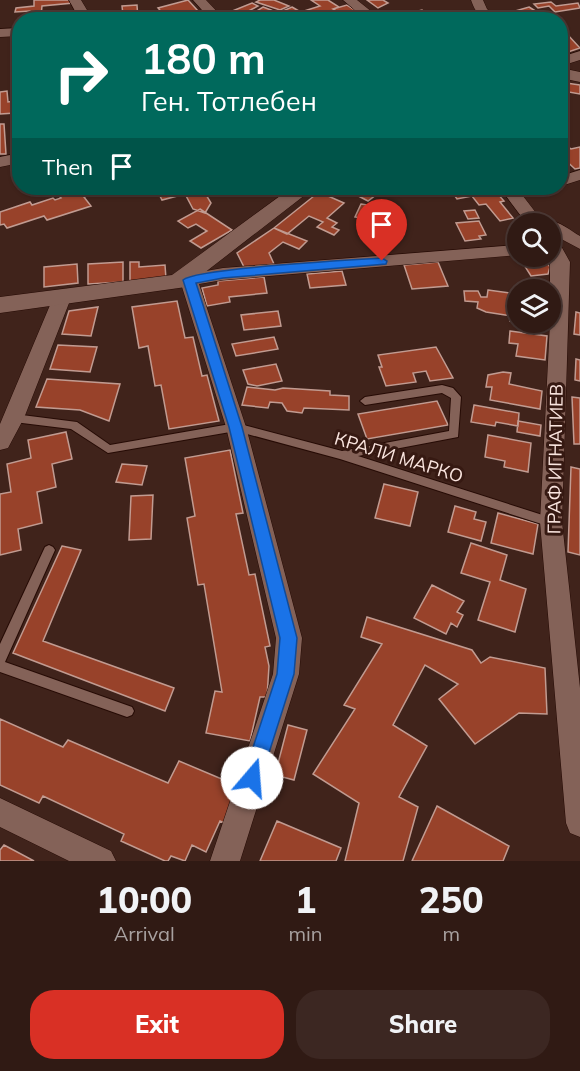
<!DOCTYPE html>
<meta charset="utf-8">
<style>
:root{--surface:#301a14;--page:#3c2722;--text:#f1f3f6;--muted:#a8a1a0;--line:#4b3834;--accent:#d93025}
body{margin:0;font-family:Mulish,sans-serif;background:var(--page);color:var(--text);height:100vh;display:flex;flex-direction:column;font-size:22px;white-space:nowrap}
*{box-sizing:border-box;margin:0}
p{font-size:20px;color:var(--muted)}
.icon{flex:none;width:33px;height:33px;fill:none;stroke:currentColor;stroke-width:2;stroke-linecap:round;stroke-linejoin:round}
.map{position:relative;height:861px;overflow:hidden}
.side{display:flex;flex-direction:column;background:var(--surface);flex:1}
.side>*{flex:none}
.top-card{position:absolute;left:12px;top:12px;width:556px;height:183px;border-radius:24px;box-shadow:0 2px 4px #0004,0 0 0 2px var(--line);background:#00695c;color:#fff;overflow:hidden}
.fabs{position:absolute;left:507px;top:213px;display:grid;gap:12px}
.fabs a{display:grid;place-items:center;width:54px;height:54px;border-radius:50%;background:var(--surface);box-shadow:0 2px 4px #0004,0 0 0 2px var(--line);font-size:30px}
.pin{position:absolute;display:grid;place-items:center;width:51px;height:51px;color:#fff;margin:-62px -26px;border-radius:50% 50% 50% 0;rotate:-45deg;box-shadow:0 0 6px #0007}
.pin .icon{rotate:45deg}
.me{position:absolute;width:66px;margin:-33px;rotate:18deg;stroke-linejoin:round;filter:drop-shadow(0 0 4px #0008)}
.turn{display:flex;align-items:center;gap:21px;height:126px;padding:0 30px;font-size:27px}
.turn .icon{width:78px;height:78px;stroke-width:2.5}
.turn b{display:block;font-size:42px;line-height:51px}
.then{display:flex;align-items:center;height:57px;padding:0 30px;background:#0003;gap:12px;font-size:22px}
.eta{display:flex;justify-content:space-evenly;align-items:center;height:102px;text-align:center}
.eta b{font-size:36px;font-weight:800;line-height:42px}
.action{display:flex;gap:12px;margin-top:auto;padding:12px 30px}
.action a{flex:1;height:69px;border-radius:24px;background:var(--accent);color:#fff;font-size:24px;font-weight:800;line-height:69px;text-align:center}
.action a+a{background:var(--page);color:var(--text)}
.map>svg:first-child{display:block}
.building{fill:#98422a;stroke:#c19b91;stroke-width:1.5}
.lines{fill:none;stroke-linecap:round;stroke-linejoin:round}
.service-casing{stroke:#260b05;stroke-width:2}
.minor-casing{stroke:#260b05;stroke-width:1}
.tertiary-casing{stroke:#260b05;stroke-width:1}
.service{fill:#846258;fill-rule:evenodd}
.minor{fill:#846258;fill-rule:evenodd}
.tertiary{fill:#846258;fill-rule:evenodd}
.route{fill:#1a73e8;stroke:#114b97;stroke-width:1.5}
.labels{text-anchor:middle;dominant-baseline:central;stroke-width:6;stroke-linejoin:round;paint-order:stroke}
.street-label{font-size:18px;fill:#fae5df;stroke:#361912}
</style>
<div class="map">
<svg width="580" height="861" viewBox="0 0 580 861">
<rect width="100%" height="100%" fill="#40231b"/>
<path class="building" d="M34 0H71L73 3 42 6 41 16 31 17 30 11 15 12 16 8 34 6Z
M188 0 198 11 165 16 158 8Z
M260 0H274L289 6 280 10 256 2Z
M311 0H328L339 7 333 9 336 11 311 16 304 11 320 6Z
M367 0H383L388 3 378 8Z
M551 2 556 6 578 3 580 8 555 12 549 6 538 8 534 4Z
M252 3 258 6 233 19 225 14Z
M137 5 138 20H119V15H123L122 6Z
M347 5 371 20 346 17 333 9Z
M263 7 271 10 265 14H267L254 20 244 19Z
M292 7 304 14 313 20H278L271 16Z
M529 7 542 15 532 18 535 20H519L508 13Z
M422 10 432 20H417L410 13Z
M567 34 580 48 562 54 561 35Z
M566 83 580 85V94L563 91Z
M7 91 8 102 15 101V113L0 114V92Z
M0 124H4L6 154H0Z
M565 144 571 149 580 147V168L575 169 561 156V145Z
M53 188H87L92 194 84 197 91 206 47 220 44 216 7 228 4 224 0 225V212L30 202 32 205 53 198 55 200 61 198Z
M156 188H202L211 203 205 213 193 209 185 194 162 200Z
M335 188H373L381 191 368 201 347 190 342 194 332 189Z
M474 188 481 196 497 193 504 201 500 202 513 218 500 221 486 204 479 205 472 196 457 199 452 192Z
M319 192 344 203 327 218 337 223 332 227 339 230 334 235 317 227 323 222 309 216 287 234 274 228Z
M361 204 387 208 385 213 375 212 372 220 355 217Z
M200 209 232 230 201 248 190 241 207 231 196 224 188 228 178 221Z
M475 210 479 218 468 219 464 211Z
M383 218 396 230 389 232 385 228 380 230 375 226 381 224 377 220Z
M479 221 486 235 479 236 481 239 465 241 456 223Z
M274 228 307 241 299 249 283 242 269 253 274 264 244 267 237 253Z
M543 256 550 267 548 274 531 276 519 257Z
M123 262V282L88 284V264Z
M130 262H139V267L165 265 166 279 130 281Z
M438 262 448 286 412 289 404 265Z
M77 264 78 283 44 287V267Z
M342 271 346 285 310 288 307 274Z
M264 277 267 293 229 297 230 302 207 306 202 288 218 285V281Z
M488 290 518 294V322L510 321 511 316 486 312 477 308 478 302 465 301 464 291H478L481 297H487Z
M177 301 185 338 193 337 202 376 207 375 219 421 169 429 161 385 155 386 148 346 139 348 132 307Z
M98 307 91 336 62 334 69 311Z
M278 311 281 326 244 330 241 315Z
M576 312 580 313V335L574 334Z
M510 331 547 336 545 360 516 356 518 344 509 343Z
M274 337 278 349 236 356 232 344Z
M58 345 97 347 90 372 50 369Z
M436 347 453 378 430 381 426 371 413 373 416 382 386 386 379 367H382L378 355Z
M576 359 580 360V381L575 380Z
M276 364 282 381 257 386 248 384 243 370Z
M503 372 511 373 509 384 542 391 540 409 490 400 492 387H486L488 375Z
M47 379 120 384 109 421 80 410 36 407Z
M247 387 275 390 283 388 330 391V395L349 396V410L304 408 302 413 287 411 282 403 270 402 268 408 242 405Z
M572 397 580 398V444H574Z
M437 401 448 425 367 439 358 414Z
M474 405 519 413 518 426 496 422 495 426 471 422Z
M518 421 541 425 540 436 517 432Z
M66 432 72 459 52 464 56 487 37 492 42 523 18 529 21 550 0 555V494L11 492 7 464 31 458 28 440Z
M488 435 531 443 528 472 504 467 505 461 485 457Z
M230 450 243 513 236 514 249 575 255 574 270 646 265 647 269 666 267 697H260L250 741 206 733 215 691 222 692 204 584 198 585 187 518 195 516 185 458Z
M122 464 147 466 142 485 116 482Z
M571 467 580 469V555L568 552Z
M384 484 418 492 410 526 375 518Z
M153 495 151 539 129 540 131 496Z
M455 506 476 512 474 519 486 522 481 541 448 532Z
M498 513 538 524 533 554 491 543Z
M471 543 507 555 500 580 526 589 515 632 478 620 490 582 461 573Z
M62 546 81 550 43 641 174 688 165 711 13 653Z
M432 585 464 601 457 612 463 615 457 627 451 623 446 634 414 618Z
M367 617 472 650 481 663 490 657 545 668 547 714 519 713 475 744 439 699 458 684 425 665 393 725 427 746 399 797 418 807 403 861H345L359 803 313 774 355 709 344 705 382 644 361 637Z
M0 719 63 747 68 740 168 783 179 761 243 788 227 824 220 821 206 852 192 845 185 861 171 856 168 861H165L121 841 124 834 43 796 39 803 0 785Z
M288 725 307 730 294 780 275 775Z
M437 806 509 846 503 861H412Z
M277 821 341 848 336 861H260Z
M4 845 34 861H0V850Z"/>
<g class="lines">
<defs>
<path id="service" d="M442 385 453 388 461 397 458 437 358 456 555 519 557 522 555 525 551 527 340 459 236 431 108 453 71 429 14 422 9 418 14 414 77 422 110 445 236 423 342 451 449 431 451 398 442 393 365 405 360 401 365 397Z
M49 545 53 547 55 550 5 662 132 707 134 711 132 715 127 717 0 672V644L45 547Z"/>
<path id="minor" d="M69 0H81L93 20H80Z
M193 0H206L225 20H211Z
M343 0H357L382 20H367Z
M471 0H483L487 9 500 20C483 20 477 17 471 0Z
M20 28V36L0 37V29Z
M580 51V60L561 66V57Z
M20 153V163L0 167V157Z
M580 170V180L561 186V176Z
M500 188H545L543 191 523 196 543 222C556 217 569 230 580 236V249L550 233V224H527Z
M550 236 556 237 570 262 562 522 580 688V837L570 833 566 823 540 522 550 322Z
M518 245V255L223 280 199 284 246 427 302 638 299 674 240 861H210L273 674 276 638 226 427 182 287 172 286 169 282 172 278 178 276 223 268Z
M62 292 68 294 71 298 24 418 8 448 0 450V424L53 298 56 294Z
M0 798 111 851 116 861H69L0 827Z"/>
<path id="tertiary" d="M561 68 580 72V82L561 78Z
M291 188H314L186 287 0 313V297L172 275Z"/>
</defs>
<use href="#service" class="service-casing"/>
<use href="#minor" class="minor-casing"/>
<use href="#tertiary" class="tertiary-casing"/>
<use href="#service" class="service"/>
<use href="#minor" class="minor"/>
<use href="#tertiary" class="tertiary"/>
</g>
<path class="route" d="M382 258 387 261 386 264 223 278 196 283 242 427 297 638 294 674 261 778 258 784 252 787 245 784 243 778 277 674 280 638 229 427 183 280C196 268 353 260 382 258Z"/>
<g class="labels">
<g class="street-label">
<text transform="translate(399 457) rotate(17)">КРАЛИ МАРКО</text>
<text transform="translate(555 459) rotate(-89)">ГРАФ ИГНАТИЕВ</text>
</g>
</g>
</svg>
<div class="fabs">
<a><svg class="icon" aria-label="search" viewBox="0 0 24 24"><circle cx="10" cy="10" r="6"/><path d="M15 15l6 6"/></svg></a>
<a><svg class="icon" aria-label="layers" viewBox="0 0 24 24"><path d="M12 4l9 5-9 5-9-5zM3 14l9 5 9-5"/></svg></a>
</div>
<div class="pin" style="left:382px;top:261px;background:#d93025"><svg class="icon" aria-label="arrive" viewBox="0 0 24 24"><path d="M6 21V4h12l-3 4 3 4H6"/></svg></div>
<svg class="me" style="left:252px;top:778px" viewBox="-20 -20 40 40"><circle r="19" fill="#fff"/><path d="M0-13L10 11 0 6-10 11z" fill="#1a73e8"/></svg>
<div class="top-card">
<div class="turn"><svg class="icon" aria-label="right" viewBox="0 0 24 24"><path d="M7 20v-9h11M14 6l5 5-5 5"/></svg><div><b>180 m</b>Ген. Тотлебен</div></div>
<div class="then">Then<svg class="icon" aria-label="arrive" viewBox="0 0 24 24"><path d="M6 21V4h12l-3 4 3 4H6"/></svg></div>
</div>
</div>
<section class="side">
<div class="eta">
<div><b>10:00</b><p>Arrival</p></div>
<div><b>1</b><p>min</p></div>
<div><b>250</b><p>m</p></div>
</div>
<div class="action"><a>Exit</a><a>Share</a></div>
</section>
